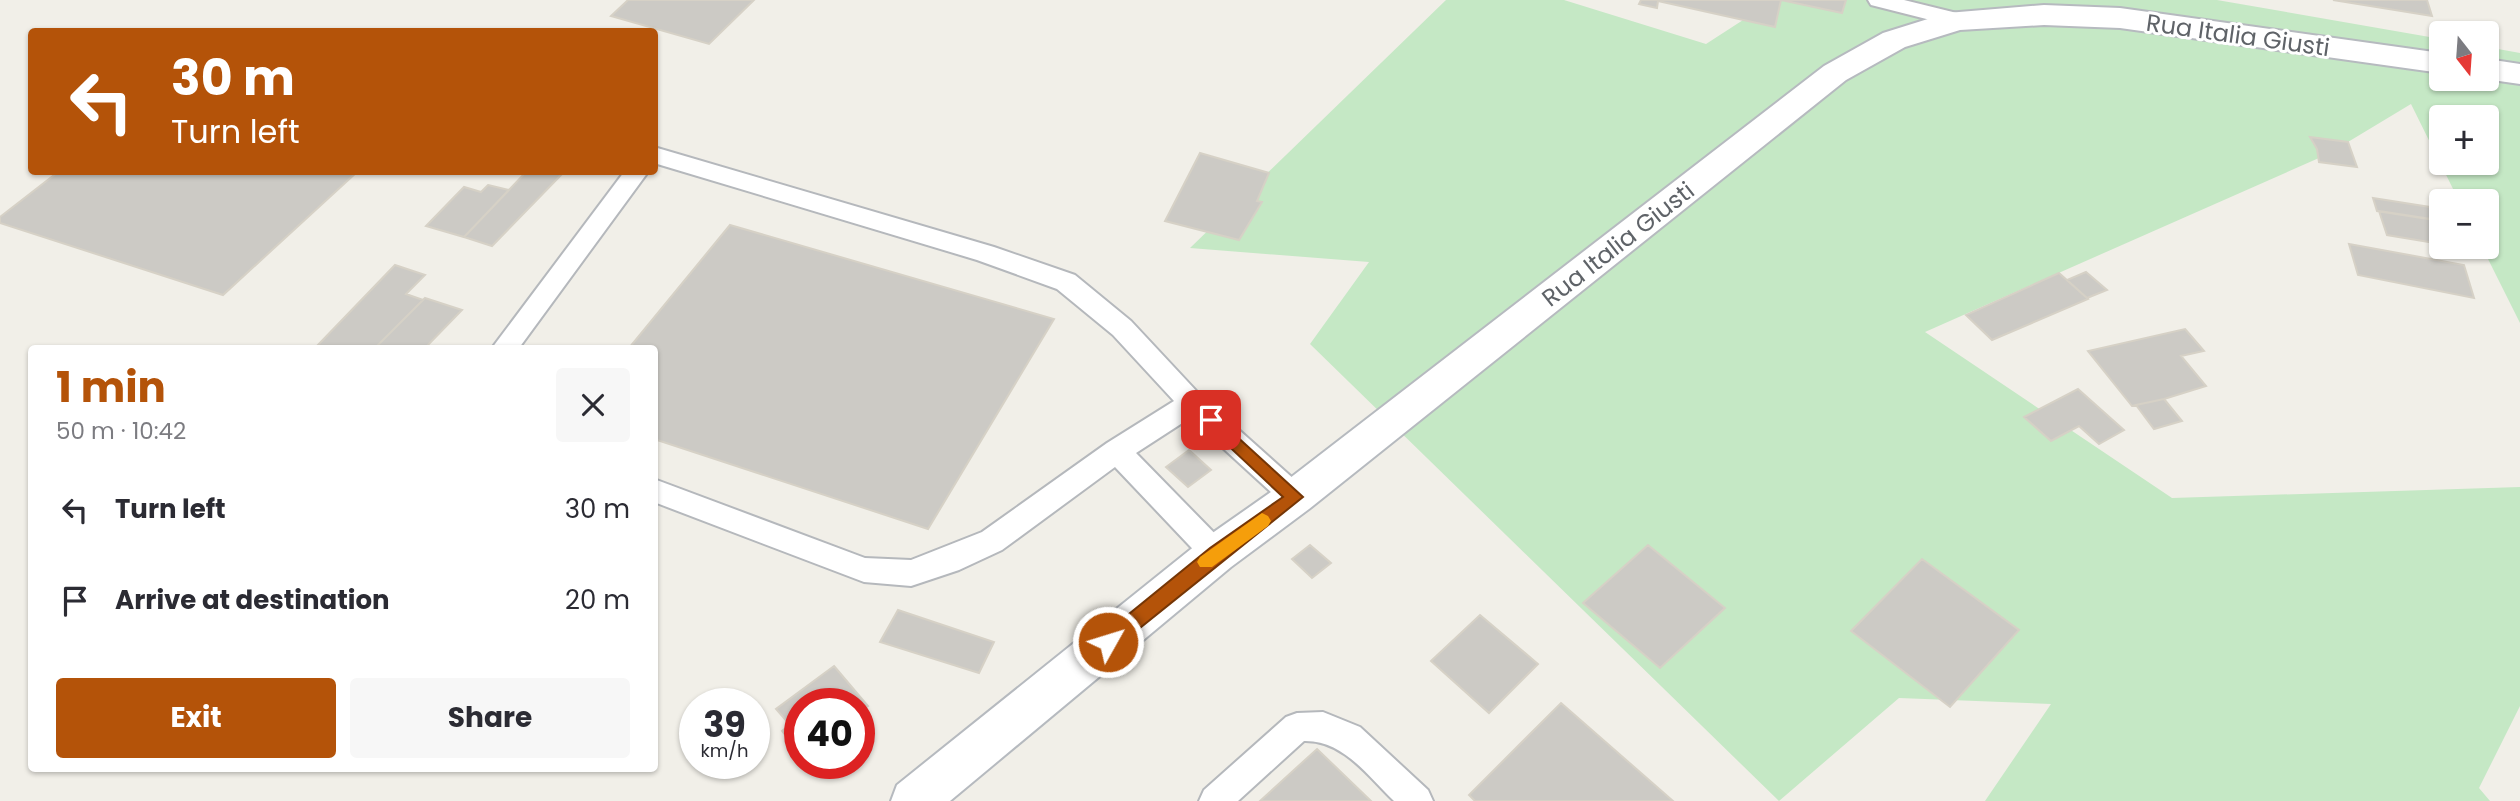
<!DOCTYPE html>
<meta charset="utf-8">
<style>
:root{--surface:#fff;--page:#f7f7f7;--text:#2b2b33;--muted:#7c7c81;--accent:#b45309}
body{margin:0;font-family:Poppins,sans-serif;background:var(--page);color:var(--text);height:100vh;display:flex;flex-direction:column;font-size:26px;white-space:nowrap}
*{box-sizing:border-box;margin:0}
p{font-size:23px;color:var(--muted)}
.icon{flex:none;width:38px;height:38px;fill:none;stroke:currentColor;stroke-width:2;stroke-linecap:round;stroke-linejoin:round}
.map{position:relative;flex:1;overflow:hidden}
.drawer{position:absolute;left:28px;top:345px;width:630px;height:427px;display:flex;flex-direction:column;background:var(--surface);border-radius:7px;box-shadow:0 2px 5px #0004}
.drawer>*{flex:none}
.top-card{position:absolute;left:28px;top:28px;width:630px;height:147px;border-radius:7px;box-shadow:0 2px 5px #0004;background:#b45309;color:#fff;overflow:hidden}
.needle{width:46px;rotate:163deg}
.tools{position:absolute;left:2429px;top:21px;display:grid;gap:14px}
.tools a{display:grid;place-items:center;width:70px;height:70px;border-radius:7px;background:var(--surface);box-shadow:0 2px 5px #0004;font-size:35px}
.speed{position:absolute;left:679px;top:688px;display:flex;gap:14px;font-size:35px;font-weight:700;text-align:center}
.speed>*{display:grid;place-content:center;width:91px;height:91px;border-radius:50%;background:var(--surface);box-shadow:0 2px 5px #0004;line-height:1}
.speed small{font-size:18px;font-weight:400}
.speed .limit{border:10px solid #d22;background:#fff;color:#111}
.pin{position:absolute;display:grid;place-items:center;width:60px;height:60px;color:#fff;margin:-30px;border-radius:14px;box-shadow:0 4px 10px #0006}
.me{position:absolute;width:77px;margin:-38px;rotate:51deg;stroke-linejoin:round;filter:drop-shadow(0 0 5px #0008)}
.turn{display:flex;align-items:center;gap:24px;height:147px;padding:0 28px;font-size:32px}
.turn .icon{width:91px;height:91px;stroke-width:2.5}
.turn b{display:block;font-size:49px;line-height:60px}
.round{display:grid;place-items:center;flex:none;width:74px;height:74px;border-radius:7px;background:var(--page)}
.headline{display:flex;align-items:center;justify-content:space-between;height:119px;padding:0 28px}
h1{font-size:42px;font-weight:700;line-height:52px;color:var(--accent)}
.action{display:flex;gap:14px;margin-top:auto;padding:14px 28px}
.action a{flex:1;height:80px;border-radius:7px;background:var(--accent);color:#fff;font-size:28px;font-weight:700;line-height:80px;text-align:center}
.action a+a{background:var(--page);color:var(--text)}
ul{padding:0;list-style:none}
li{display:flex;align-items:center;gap:21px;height:91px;padding:0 28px}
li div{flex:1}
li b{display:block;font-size:26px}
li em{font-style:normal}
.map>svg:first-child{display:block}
.green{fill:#c5e8c5;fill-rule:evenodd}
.building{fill:#cccac5;stroke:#d6d1c6;stroke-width:2}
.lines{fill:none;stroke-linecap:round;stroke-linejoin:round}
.lane-casing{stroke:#b5b8bc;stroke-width:4}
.secondary-casing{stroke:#b6babf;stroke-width:4}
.lane{fill:#fff;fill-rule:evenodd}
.secondary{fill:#fff;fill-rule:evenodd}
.route{fill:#b45309;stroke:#753606;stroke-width:2}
.slow{fill:#f59e0b}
.labels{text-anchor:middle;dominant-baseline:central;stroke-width:6;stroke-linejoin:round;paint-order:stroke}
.street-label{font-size:24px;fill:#5f6368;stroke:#fff}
</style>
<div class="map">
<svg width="2520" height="801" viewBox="0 0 2520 801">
<rect width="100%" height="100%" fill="#f1efe8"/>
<path class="green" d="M1446 0H1564L1706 44 1774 0H2217L2441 39V79H2487V47L2520 53V323L2482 247H2487V201H2459L2411 104 2328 154 1925 332 2172 498 2520 487V706L2479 788 2490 801H1985L2051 704 1899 698 1779 801 1310 344 1369 262 1190 248ZM2441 117H2487V163H2441Z"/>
<path class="building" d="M628 0H754L709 44 611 16Z
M1641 0H1781L1775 27 1658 1 1657 8 1639 4Z
M1781 0H1846L1842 13Z
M2333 0H2427L2432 16Z
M2310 137 2348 142 2357 167 2319 162 2317 149Z
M1200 153 1269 173 1257 201 1262 202 1239 240 1165 221Z
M58 172H357L223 295 0 223V217Z
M526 172H564L492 246 464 237Z
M488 185 509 190 464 237 426 226 464 187 481 192Z
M2373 198 2436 208 2441 221 2377 211Z
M2379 211 2437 220 2441 244 2387 235Z
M730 225 1054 319 928 529 654 439V348H629Z
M2349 244 2464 265 2474 298 2358 275Z
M395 265 425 275 406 294 423 300 375 348H315Z
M2086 272 2107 290 2087 298 2067 280Z
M2059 273 2088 299 1992 340 1966 315Z
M425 298 462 310 425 348H375Z
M2185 329 2204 351 2181 356 2206 386 2164 399 2132 406 2088 351Z
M2078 389 2124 430 2099 444 2079 426 2051 441 2024 417Z
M2164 399 2182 421 2154 429 2136 405Z
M1189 450 1211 470 1188 487 1166 467Z
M1310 545 1331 563 1312 578 1292 559Z
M1648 545 1725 608 1660 668 1583 603Z
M1922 559 2019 630 1950 707 1851 631Z
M898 610 994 642 979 673 880 642Z
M1480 615 1538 664 1489 713 1431 661Z
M834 666 868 706 859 712V704H800V753L782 731 790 725 776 709Z
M1561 703 1673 801H1475L1469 795Z
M1317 749 1371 801H1260Z"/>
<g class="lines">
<defs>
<path id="lane" d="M1868 0H1904L1965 15 1968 20 1958 27 1871 5Z
M654 147 994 247 1075 275 1131 321 1201 396 1305 489 1309 497 1305 505 1295 509 1285 505 1190 418 1136 453 1226 545 1230 554 1226 563 1216 566 1206 563 1115 467 1002 550 959 570 911 586 864 582 654 502V479L865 558 911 560 982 532 1107 443 1174 401 1113 335 1057 289 977 260 654 163Z
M624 172H648L519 348H492Z
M1323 712 1360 727 1428 790 1433 801H1394C1367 775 1343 740 1304 741L1238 801H1199L1204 790 1286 717 1297 713Z"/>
<path id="secondary" d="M2044 5 2120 8 2441 53V73L2120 28 2044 25 1960 30 1905 47 1846 80 1309 509 1231 567 950 801H891L897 785 1201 541 1281 485 1824 66 1883 33 1947 13Z
M2487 59 2520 64V84L2485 79Z"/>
</defs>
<use href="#lane" class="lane-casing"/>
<use href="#secondary" class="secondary-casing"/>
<use href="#lane" class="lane"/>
<use href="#secondary" class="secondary"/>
</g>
<path class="route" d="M1211 413 1303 497 1115 648H1102L1099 642 1102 636 1210 548 1283 497 1205 424 1203 420Z"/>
<path class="slow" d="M1262 513 1268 516 1271 521 1268 526 1212 567H1200L1197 562 1200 557Z"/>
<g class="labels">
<g class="street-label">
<text transform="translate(2238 35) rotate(8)">Rua Italia Giusti</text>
<text transform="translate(1618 244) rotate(-38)">Rua Italia Giusti</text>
</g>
</g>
</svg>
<div class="tools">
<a><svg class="needle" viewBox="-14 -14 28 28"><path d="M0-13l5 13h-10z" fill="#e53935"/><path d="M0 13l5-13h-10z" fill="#7c7c81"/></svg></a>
<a>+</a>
<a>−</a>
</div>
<div class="speed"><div>39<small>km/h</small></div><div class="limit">40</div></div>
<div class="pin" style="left:1211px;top:420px;background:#d93025"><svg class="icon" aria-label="arrive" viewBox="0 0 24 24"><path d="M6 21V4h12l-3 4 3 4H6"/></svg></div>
<svg class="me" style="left:1108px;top:642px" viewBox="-20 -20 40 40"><circle r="17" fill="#b45309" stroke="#fff" stroke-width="3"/><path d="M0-11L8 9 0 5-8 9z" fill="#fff"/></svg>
<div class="top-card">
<div class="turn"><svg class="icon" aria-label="left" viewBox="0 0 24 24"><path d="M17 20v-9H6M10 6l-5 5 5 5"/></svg><div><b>30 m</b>Turn left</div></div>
</div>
<section class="drawer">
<div class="headline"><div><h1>1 min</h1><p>50 m · 10:42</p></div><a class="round"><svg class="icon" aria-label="close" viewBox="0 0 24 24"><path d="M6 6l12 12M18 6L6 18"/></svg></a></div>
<ul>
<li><svg class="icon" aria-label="left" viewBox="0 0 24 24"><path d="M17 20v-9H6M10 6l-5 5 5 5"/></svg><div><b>Turn left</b></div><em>30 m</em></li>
<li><svg class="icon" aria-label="arrive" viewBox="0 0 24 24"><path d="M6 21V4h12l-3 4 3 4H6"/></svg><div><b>Arrive at destination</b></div><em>20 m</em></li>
</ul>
<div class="action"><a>Exit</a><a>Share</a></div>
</section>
</div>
